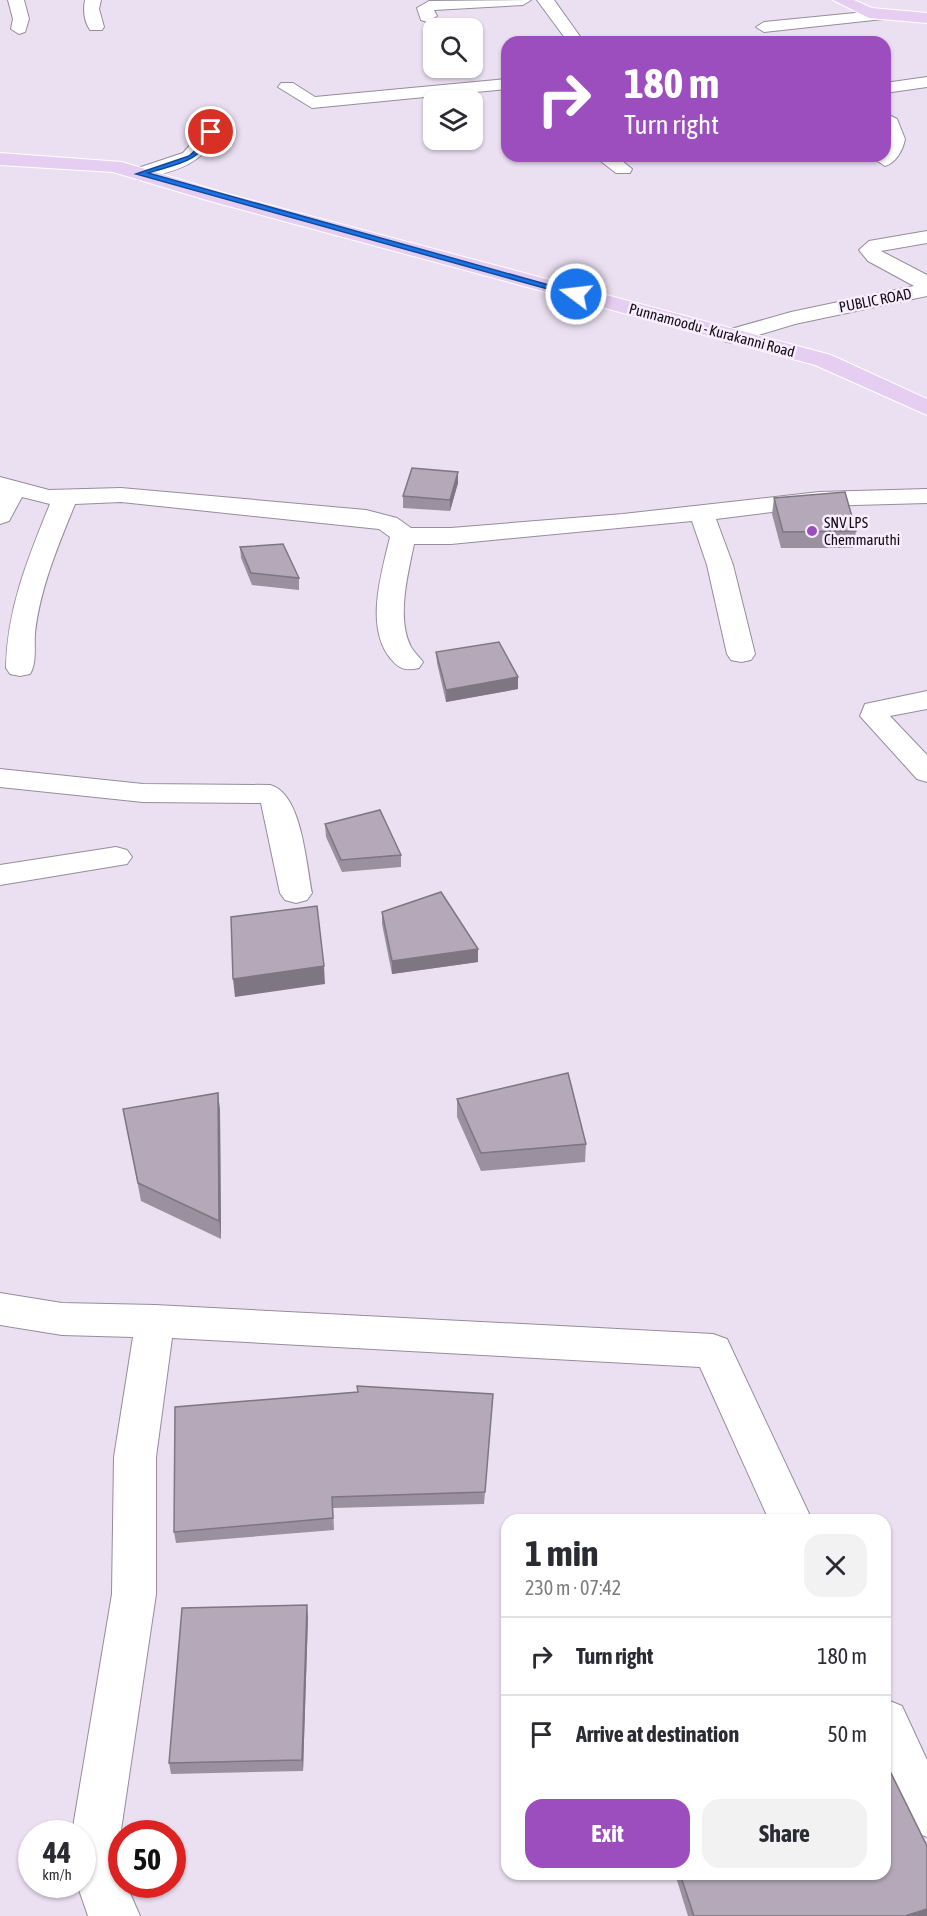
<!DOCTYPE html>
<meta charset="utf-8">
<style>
:root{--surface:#fff;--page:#f2f2f3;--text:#2b2b33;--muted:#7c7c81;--line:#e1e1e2;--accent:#9c4ebe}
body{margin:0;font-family:"Asap Condensed",sans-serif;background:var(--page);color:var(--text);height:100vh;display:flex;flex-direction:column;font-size:22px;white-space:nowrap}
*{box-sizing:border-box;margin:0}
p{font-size:20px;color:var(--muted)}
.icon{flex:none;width:33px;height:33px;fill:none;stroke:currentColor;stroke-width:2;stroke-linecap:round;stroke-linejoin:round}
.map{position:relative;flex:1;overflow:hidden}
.sheet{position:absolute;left:501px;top:1514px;width:390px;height:366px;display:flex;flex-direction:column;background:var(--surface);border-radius:18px;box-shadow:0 2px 4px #0004}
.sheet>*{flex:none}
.top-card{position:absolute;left:501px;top:36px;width:390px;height:126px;border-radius:18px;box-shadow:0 2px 4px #0004;background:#9c4ebe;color:#fff;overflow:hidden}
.controls{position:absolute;left:423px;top:18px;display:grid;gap:12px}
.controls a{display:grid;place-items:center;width:60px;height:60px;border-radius:12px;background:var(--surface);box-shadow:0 2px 4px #0004;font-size:30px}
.speed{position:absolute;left:18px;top:1820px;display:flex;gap:12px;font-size:30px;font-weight:700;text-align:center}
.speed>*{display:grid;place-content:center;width:78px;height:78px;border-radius:50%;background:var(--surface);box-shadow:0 2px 4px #0004;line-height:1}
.speed small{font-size:15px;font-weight:400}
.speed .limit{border:9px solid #d22;background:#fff;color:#111}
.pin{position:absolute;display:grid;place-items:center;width:51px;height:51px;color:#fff;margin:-26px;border:3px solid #fff;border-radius:50%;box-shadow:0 2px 6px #0007}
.me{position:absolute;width:66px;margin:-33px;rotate:285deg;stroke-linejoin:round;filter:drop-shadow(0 0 4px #0008)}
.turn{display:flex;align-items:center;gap:21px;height:126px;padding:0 24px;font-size:27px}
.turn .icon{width:78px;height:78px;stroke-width:2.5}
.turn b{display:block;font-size:42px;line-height:51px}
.round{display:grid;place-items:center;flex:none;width:63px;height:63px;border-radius:18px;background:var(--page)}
.summary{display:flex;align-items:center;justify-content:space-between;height:102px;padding:0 24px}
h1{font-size:36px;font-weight:700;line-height:45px}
.primary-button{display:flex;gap:12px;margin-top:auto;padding:12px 24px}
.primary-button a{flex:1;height:69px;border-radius:18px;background:var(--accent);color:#fff;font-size:24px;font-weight:700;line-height:69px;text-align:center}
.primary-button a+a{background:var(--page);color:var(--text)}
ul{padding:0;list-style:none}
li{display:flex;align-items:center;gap:18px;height:78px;padding:0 24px;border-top:2px solid var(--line)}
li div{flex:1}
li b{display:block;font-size:22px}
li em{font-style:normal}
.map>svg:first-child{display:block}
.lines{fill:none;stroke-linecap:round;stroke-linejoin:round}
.minor-casing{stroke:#968c9c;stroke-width:2}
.major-casing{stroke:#fff;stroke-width:2}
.minor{fill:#fff;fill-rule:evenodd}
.major{fill:#e6cef3;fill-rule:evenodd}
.wall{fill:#9b909f}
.shaded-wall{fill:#7e7682}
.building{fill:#b4a8b9;stroke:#7e7682;stroke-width:1.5}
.route{fill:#1a73e8;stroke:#114b97;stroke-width:1.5}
.poi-dot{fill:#9c4ebe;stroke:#f8edff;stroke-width:2}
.labels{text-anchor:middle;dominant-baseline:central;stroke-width:5;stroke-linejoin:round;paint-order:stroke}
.far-street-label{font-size:15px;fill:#100c12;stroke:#f8edff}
.far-poi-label{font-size:15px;fill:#100c12;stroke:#f8edff;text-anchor:start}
</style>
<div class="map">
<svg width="927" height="1916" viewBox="0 0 927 1916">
<rect width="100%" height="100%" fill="#ebe0f1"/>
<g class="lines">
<defs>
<path id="minor" d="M8 0H24L29 19 25 32 19 34 11 29 13 19Z
M85 0H101L99 9 104 27 102 30H90C84 21 83 10 85 0Z
M531 0 523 5 434 10 437 16 427 22 421 20 417 8 429 1Z
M537 0H554L584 42H568Z
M886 10 894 15 892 18 764 32 756 27 764 22Z
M927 77V87L885 93V83Z
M507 79V89L312 108 278 87 281 83H293L315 97Z
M885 113 897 119 905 139C903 150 896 163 885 166L876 160 878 156H885L887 139Z
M211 127 220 132C199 167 177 170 139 180L130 174 132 170 183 153 205 128Z
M594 156H616L632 169 630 173H616Z
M927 231V243L881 251 927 275V296L795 324 732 343 724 341 721 336 724 331 791 312 914 286 868 261 859 250 869 241Z
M0 477 49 490 121 488 366 510 397 518 411 528H451L623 514 819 492 927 489V503L819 506 716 519 733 565 755 654 751 660 741 662 731 660 727 654 707 565 692 521 451 544H414C408 574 396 618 411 647 414 652 419 657 423 662L419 668C406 671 399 669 391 659 364 627 382 572 390 537L379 529 121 502 75 504C58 546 40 588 35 633 34 646 37 663 30 674L20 676 10 674 6 668C7 609 28 558 50 504L22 497 9 521 0 524Z
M927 691V709L890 716 927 755V782L917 779 860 716 865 704Z
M0 769 143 784 270 785C302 793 306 864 312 893L307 900 296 903 285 900 280 893 261 803 143 802 0 787Z
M116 847 127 850 132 857 127 864 0 885V865Z
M0 1293 62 1303 155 1305 713 1334 727 1339 812 1520H769L700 1367 172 1338 156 1457V1594L120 1837 122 1884H126L140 1916H88L77 1884H82V1833H72L112 1594 114 1457 133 1337 62 1335 0 1325Z
M885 1699 902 1706 927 1760V1837L910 1830 885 1775Z"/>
<path id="major" d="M833 0H854L872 8 927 13V23L869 18Z
M0 153 122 162 224 193 831 355 927 399V415L815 365 210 201 113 172 0 165Z"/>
</defs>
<use href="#minor" class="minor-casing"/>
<use href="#major" class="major-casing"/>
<use href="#minor" class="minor"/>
<use href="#major" class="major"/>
</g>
<path class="wall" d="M458 483 450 511 403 508V496Z
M774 498 856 531 853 548H781L772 514Z
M240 547 299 578V590L252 585 241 558Z
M436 652 518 689 446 702 437 663Z
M325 824 401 855V867L342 872 326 837Z
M382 912 478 949V962L392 974 382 924Z
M218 1093 220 1111 221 1239 141 1201 123 1109Z
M457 1099 586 1144 585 1162 481 1171 457 1117Z
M493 1394 484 1504 333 1508 334 1530 176 1543 174 1532Z
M308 1617 303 1771 171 1774 169 1763Z
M887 1765 927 1916H688L675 1874H885Z"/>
<path class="shaded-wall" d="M458 472V483L450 511V500Z
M518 677V689L446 702V690Z
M478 949V962L392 974V961Z
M324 966 325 984 235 997 233 979Z
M218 1093 220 1111 221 1239 219 1221Z
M307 1605 308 1617 303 1771 302 1760Z
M927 1909V1916H905Z"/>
<path class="building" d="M412 468 458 472 450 500 403 496Z
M845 492 856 531 783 532 774 498Z
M283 544 299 578 251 573 240 547Z
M499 642 518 677 446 690 436 652Z
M380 810 401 855 341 860 325 824Z
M441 892 478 949 392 961 382 912Z
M317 906 324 966 233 979 231 917Z
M568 1073 586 1144 481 1153 457 1099Z
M218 1093 219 1221 138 1183 123 1109Z
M357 1386 493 1394 485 1492 332 1497 333 1518 174 1532 175 1407 358 1392Z
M307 1605 302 1760 169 1763 182 1608Z
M885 1754 886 1757 887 1765 927 1846V1909L905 1916H694L680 1874H885Z"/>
<path class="route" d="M211 129 215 132C198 163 180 163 148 173L581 294 573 296 136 174 189 156 199 147Z"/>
<circle class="poi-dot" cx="812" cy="531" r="6"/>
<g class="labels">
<g class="far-street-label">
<text transform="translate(875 300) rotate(-11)">PUBLIC ROAD</text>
<text transform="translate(712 330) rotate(15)">Punnamoodu - Kurakanni Road</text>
</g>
<g class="far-poi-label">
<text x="824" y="522">SNV LPS<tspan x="824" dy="17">Chemmaruthi</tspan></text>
</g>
</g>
</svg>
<div class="controls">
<a><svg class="icon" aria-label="search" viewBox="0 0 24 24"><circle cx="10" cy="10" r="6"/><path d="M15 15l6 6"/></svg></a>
<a><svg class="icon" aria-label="layers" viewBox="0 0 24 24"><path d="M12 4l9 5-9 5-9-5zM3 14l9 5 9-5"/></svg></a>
</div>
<div class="speed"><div>44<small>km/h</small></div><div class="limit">50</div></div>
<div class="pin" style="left:211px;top:132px;background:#d93025"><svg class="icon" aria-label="arrive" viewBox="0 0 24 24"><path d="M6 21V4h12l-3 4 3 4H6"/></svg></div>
<svg class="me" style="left:576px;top:294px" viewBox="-20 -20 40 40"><circle r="17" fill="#1a73e8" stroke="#fff" stroke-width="3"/><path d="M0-11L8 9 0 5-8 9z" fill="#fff"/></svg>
<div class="top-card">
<div class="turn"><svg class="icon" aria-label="right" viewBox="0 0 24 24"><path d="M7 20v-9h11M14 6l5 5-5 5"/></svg><div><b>180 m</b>Turn right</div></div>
</div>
<section class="sheet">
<div class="summary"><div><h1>1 min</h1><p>230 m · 07:42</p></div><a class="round"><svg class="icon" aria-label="close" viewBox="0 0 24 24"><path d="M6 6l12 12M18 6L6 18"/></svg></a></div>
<ul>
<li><svg class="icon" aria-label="right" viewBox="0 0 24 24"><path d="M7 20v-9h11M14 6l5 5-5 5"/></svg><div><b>Turn right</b></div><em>180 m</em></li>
<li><svg class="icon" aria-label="arrive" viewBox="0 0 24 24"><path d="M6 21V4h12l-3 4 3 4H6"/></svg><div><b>Arrive at destination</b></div><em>50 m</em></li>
</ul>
<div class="primary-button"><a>Exit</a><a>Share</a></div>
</section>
</div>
